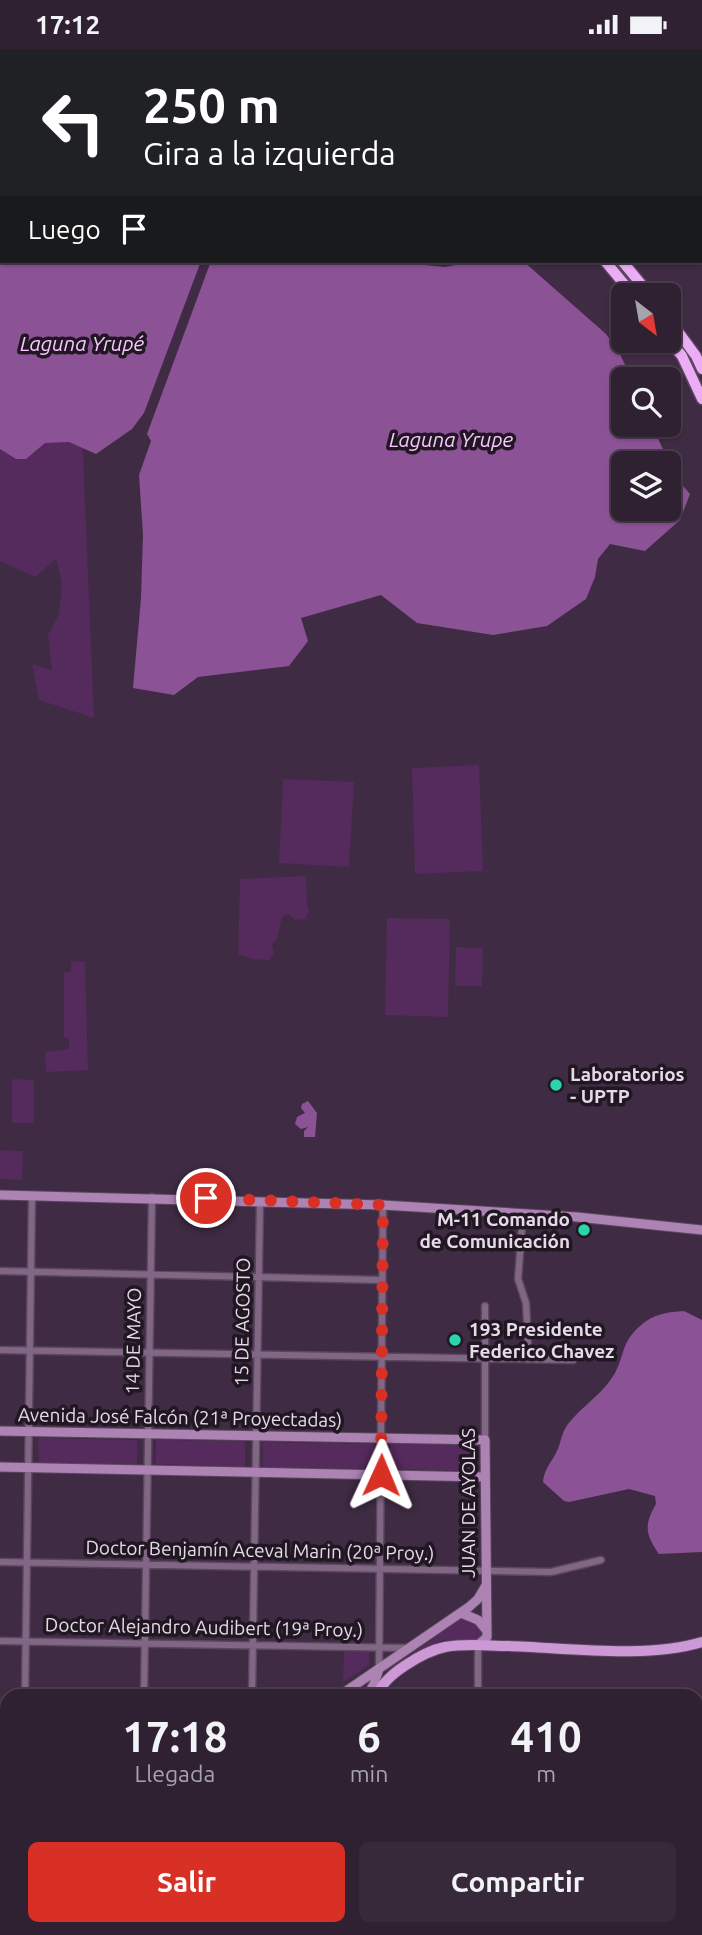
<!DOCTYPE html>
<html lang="es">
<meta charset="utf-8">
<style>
:root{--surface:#2f2032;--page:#37283a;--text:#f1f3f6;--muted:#a7a3ac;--line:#4a3e4d;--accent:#d93025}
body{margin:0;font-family:Ubuntu,sans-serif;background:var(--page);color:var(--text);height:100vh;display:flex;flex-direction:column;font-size:26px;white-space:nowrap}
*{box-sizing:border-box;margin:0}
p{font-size:23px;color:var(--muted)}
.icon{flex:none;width:38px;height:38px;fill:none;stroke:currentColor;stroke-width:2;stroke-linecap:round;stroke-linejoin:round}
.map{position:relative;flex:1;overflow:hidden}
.drawer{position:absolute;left:0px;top:1640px;width:704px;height:247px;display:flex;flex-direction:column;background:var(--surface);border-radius:21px 21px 0 0;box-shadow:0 2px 5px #0004,0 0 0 2px var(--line)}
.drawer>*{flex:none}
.banner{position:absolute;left:0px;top:0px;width:704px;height:214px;box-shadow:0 2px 5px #0004,0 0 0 2px var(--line);background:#202124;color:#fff;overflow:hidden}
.needle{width:46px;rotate:149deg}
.buttons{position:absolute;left:611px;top:234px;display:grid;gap:14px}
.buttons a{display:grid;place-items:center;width:70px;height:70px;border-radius:10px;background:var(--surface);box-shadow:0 2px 5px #0004,0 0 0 2px var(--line);font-size:35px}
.pin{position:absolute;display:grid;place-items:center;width:60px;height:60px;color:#fff;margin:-30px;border:4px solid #fff;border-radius:50%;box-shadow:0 2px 7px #0007}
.me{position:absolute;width:77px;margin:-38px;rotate:1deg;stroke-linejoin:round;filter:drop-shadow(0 0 5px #0008)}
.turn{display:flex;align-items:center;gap:24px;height:147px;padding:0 28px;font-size:32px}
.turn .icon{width:91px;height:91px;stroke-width:2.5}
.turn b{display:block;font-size:49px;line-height:60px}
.then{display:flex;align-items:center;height:66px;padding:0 28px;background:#0003;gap:14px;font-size:26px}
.eta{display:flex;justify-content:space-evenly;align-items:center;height:119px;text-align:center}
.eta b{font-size:42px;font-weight:700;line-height:49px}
.cta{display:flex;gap:14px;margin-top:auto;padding:14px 28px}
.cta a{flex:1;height:80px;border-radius:10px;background:var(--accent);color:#fff;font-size:28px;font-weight:700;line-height:80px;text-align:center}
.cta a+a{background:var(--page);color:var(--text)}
.status{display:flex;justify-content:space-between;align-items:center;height:49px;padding:0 35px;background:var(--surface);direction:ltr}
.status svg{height:19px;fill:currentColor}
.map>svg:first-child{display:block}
.green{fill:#552a5c}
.water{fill:#8c5296;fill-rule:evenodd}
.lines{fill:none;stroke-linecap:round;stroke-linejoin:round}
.street-casing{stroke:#5a475d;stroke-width:9}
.secondary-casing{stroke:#5a475d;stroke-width:11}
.primary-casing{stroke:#5a475d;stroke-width:12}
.highway-casing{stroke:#5a475d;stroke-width:13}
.street{stroke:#816785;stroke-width:6}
.secondary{stroke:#ac83b3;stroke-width:9}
.primary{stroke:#cd98d6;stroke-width:10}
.highway{stroke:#ecacf6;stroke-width:10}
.route{stroke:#d93025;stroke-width:12;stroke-dasharray:0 21.6}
.poi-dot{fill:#2ad5ac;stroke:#211722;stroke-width:2.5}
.labels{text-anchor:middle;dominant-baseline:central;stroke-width:7;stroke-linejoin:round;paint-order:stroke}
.poi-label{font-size:19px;font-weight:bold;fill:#e6d9e8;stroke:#211722;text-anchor:start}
.street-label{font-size:19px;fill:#e6d9e8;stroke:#211722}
.water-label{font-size:21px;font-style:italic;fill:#f7c7ff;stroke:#211722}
</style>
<div class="status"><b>17:12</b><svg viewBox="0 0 49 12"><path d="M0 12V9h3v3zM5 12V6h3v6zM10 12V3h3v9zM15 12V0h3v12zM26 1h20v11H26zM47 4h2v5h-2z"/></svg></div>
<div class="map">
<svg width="702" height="1886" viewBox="0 0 702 1886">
<rect width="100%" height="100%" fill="#3f2b43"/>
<path class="green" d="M0 0 66 2H2V212H75L94 669 39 651 32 615 52 621 48 586 59 565 62 535 56 510 35 528 0 512Z
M479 716 483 822 415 825 412 719Z
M283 730 354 733 349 818 279 814Z
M306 827 307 856 309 862 305 870 295 871 288 865 282 868 277 890 272 895 274 904 269 911 251 910 243 906H238L240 830Z
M387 869 450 870 448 968 385 966Z
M456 898 483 899 482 937H455Z
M71 912 85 913 88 1021 46 1023 45 1003 69 1000V989L64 988V923H71Z
M12 1030 34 1031V1074H12Z
M0 1101 23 1102 22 1131 0 1130Z
M38 1389 137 1391V1416L39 1414Z
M156 1391 245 1392V1418L156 1415Z
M263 1393 374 1395 375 1420 263 1418Z
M390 1394 473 1396 472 1422 389 1420Z
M463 1567C475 1572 482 1578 482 1591H443L386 1626 387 1620 433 1590Z
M344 1603H369V1616L343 1633Z"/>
<path class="water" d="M0 0H216L2 2V212H201L144 364 132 380 96 405 69 393 45 394 26 410H16L0 400Z
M211 212H420L425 216 445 218 476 212H523L606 285 620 305 632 331H623V376H652L676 429 690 445 680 471 645 502 610 495 598 510 595 528 586 550 547 577 493 586 417 574 381 546 301 569 308 592 289 617 198 628 174 646 133 639 141 549 143 486 139 426 151 392 147 385ZM623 415H668V460H623Z
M308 1052 317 1064 315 1088H304V1082L308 1078 301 1080 295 1075 297 1068 305 1064 301 1059 302 1055Z
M684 1262 702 1271V1503L659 1505C645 1485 644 1476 656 1455L655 1447 629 1440 569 1453 564 1452 543 1433C544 1421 550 1415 556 1404 561 1395 561 1384 568 1375 582 1357 604 1344 615 1324 625 1305 621 1294 640 1277 653 1265 667 1263 684 1262Z"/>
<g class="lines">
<defs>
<path id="street" d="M523 1165 518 1230 526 1254 528 1294
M0 1222 382 1231
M0 1301 573 1311
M485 1391V1257
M0 1513 551 1523 601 1511
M0 1592 408 1599
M379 1619 383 1156
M25 1647 32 1146
M144 1647 152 1148
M252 1647 260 1152
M478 1647V1596
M696 1660 702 1657
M0 1670H7
M0 1678H7
M0 1756H7
M696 1756H702
M0 1836 7 1837
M696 1847H702
M141 1886V1880
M247 1886V1880
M477 1886V1880
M573 1886V1880"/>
<path id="secondary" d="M0 1146 383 1156 577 1168 702 1181
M0 1382 485 1391 487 1588 478 1596
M0 1418 484 1428
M461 1564 478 1571 487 1582
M339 1647 469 1558 478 1550 485 1538
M367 1647 374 1635 379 1620
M0 1880 7 1875
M22 1886 31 1880"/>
<path id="primary" d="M378 1647C381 1627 425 1602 445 1598 466 1594 488 1597 509 1597 568 1599 646 1610 702 1593
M376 1886V1880"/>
<path id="highway" d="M413 0 415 2
M432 0 434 2
M605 212 634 247
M622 212 651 247
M668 269 696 307 702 320
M668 290 682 307 702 350"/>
</defs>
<use href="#street" class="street-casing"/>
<use href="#secondary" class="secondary-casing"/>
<use href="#primary" class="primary-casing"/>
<use href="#highway" class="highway-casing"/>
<use href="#street" class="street"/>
<use href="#secondary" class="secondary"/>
<use href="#primary" class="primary"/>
<use href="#highway" class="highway"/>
</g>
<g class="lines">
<path class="route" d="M206 1149 383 1156 381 1426"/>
</g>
<g class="poi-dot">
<circle cx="556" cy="1036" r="7"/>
<circle cx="584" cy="1181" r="7"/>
<circle cx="455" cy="1291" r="7"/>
</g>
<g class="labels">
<g class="poi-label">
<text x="570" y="1025">Laboratorios<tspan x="570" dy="22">- UPTP</tspan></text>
<text x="570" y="1170" text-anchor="end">M-11 Comando<tspan x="570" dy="22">de Comunicación</tspan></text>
<text x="469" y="1280">193 Presidente<tspan x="469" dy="22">Federico Chavez</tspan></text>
</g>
<g class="street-label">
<text transform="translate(242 1273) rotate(-89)">15 DE AGOSTO</text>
<text transform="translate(133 1292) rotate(-89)">14 DE MAYO</text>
<text transform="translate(180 1368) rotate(1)">Avenida José Falcón (21ª Proyectadas)</text>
<text transform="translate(468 1454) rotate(-90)">JUAN DE AYOLAS</text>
<text transform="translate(260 1501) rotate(1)">Doctor Benjamín Aceval Marin (20ª Proy.)</text>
<text transform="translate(204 1578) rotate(1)">Doctor Alejandro Audibert (19ª Proy.)</text>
</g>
<g class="water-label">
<text x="82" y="294">Laguna Yrupé</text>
<text x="451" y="390">Laguna Yrupe</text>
</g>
</g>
</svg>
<div class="buttons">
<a><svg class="needle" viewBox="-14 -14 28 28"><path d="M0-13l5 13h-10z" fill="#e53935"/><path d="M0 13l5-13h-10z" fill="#a7a3ac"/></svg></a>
<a><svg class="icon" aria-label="search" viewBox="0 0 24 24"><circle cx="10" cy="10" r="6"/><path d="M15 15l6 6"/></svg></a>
<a><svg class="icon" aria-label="layers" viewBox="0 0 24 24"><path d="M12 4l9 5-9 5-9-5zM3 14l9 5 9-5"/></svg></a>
</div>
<div class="pin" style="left:206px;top:1149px;background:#d93025"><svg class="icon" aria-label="arrive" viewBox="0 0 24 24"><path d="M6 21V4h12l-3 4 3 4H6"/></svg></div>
<svg class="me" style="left:381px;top:1426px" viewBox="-20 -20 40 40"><path d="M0-17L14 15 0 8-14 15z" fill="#d93025" stroke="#fff" stroke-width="4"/></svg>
<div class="banner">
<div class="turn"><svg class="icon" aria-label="left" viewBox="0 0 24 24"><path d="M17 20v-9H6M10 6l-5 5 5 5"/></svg><div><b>250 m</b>Gira a la izquierda</div></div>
<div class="then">Luego<svg class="icon" aria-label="arrive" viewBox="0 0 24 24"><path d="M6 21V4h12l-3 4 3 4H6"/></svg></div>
</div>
<section class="drawer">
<div class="eta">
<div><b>17:18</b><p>Llegada</p></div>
<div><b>6</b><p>min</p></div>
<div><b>410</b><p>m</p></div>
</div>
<div class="cta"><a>Salir</a><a>Compartir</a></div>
</section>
</div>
